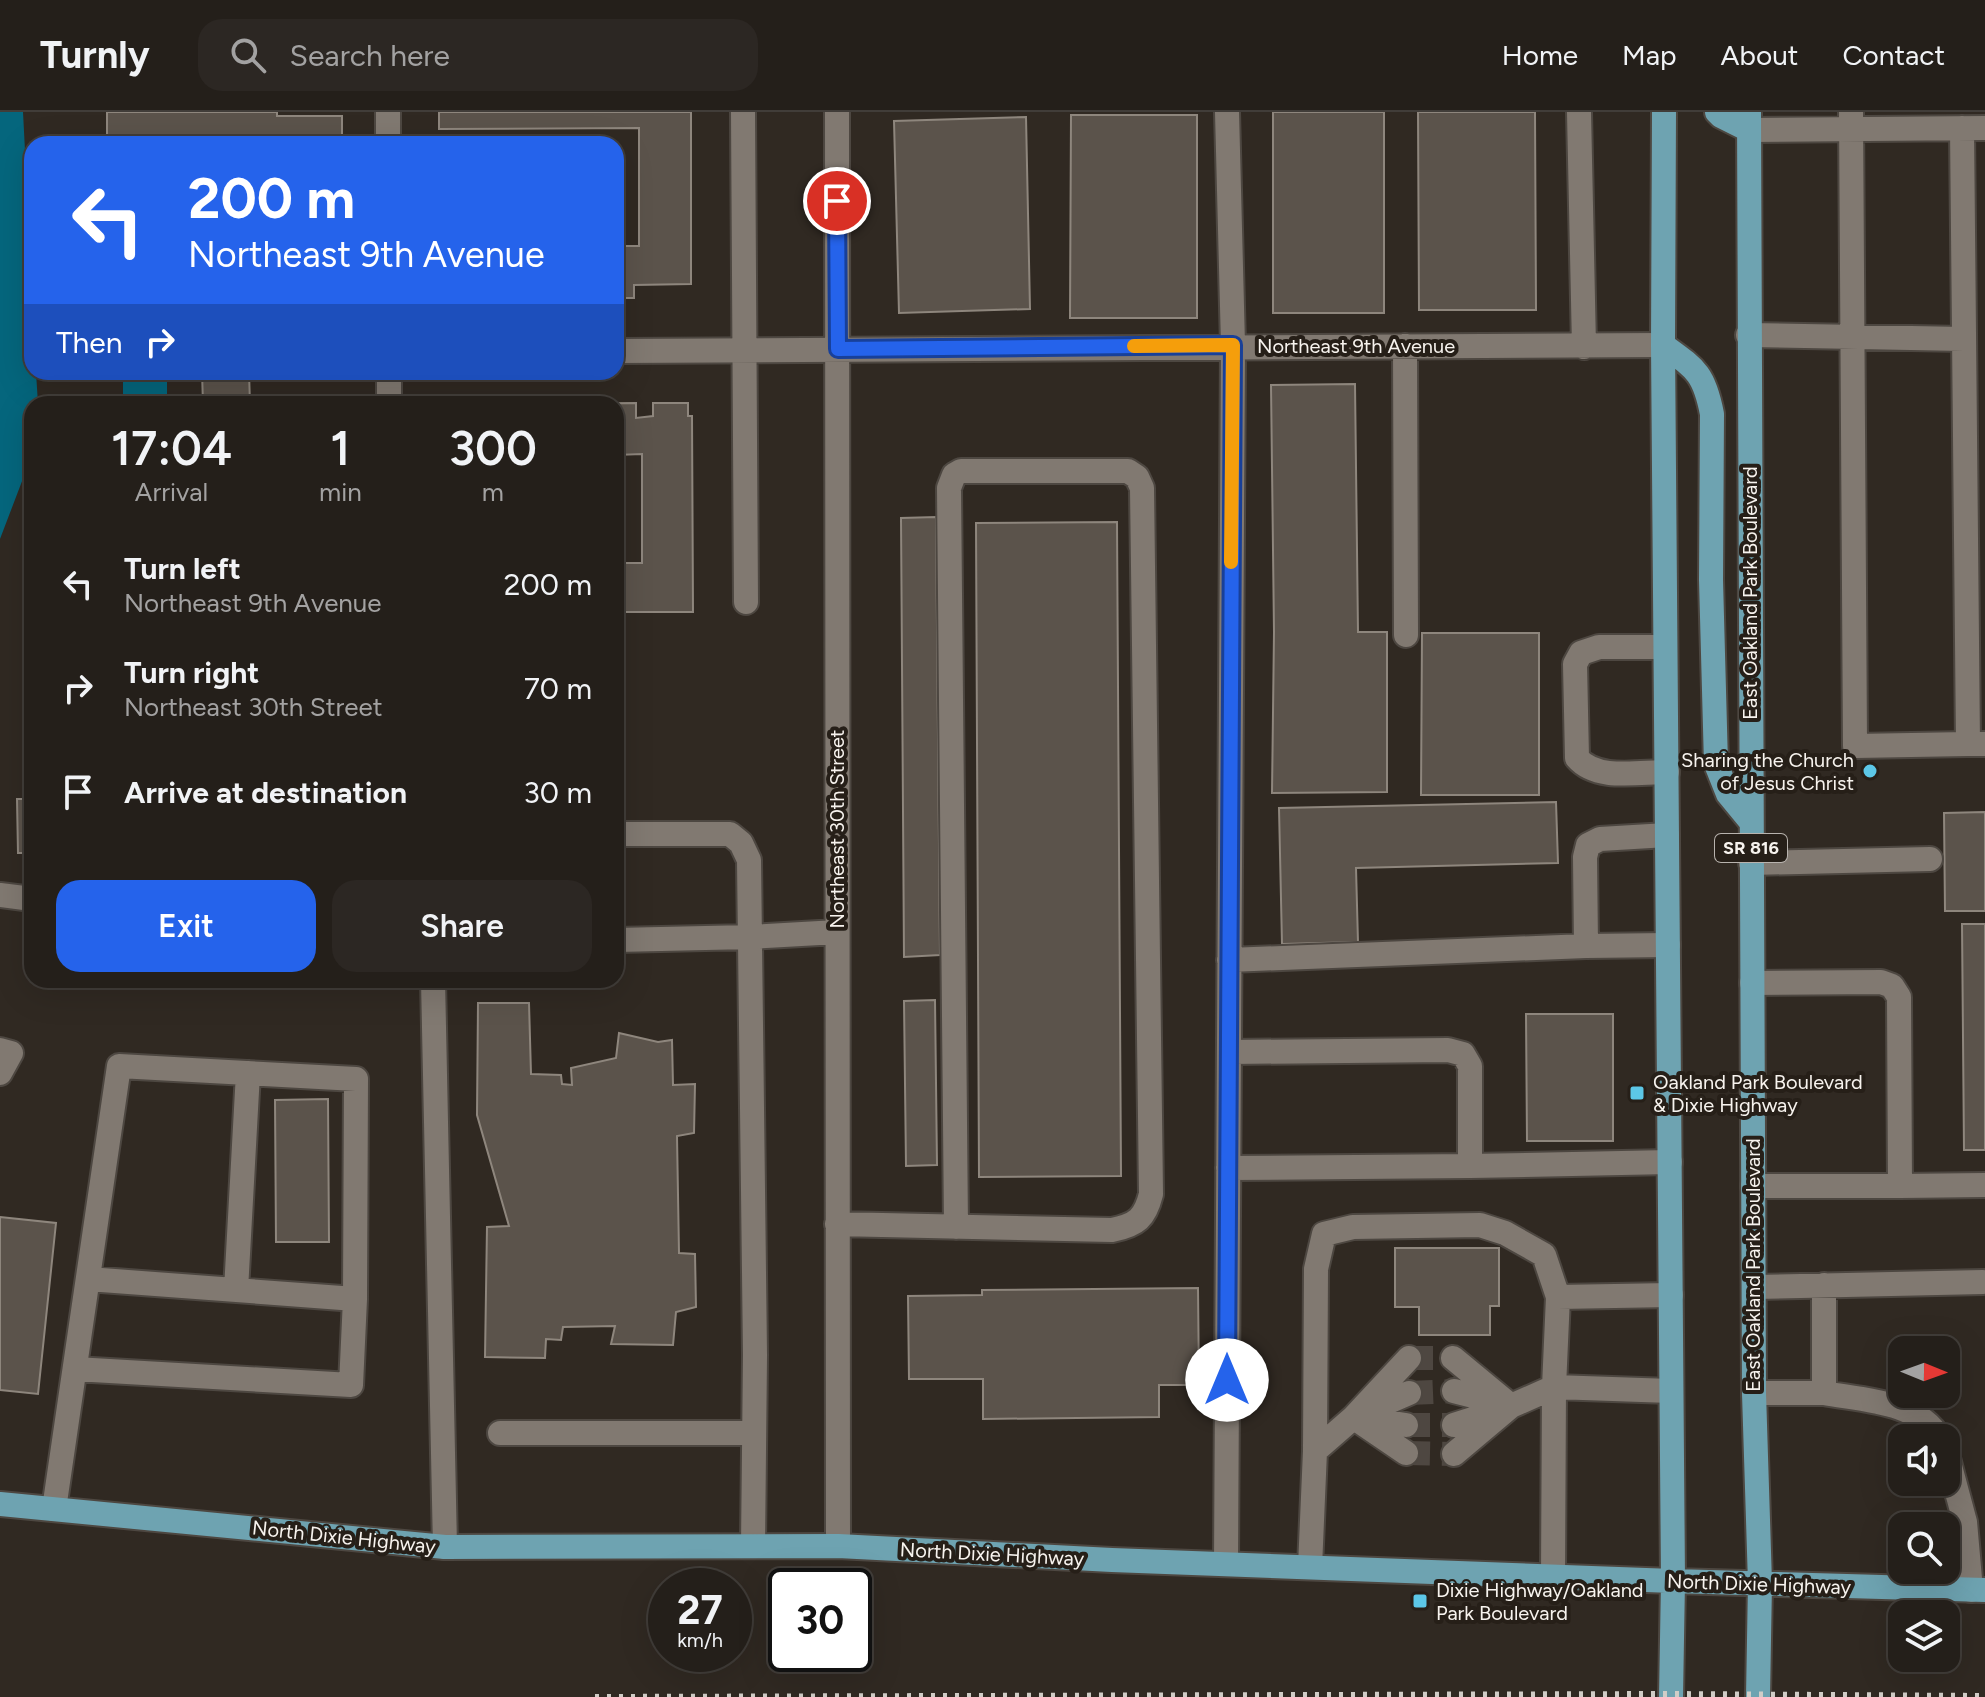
<!DOCTYPE html>
<style>
:root{--surface:#241f1a;--page:#2c2723;--text:#f1f3f6;--muted:#a3a2a2;--line:#413d39;--accent:#2563eb}
body{margin:0;font-family:Figtree,sans-serif;background:var(--page);color:var(--text);height:100vh;display:flex;flex-direction:column;font-size:30px;white-space:nowrap}
*{box-sizing:border-box;margin:0}
p{font-size:26px;color:var(--muted)}
.icon{flex:none;width:44px;height:44px;fill:none;stroke:currentColor;stroke-width:2;stroke-linecap:round;stroke-linejoin:round}
.map{position:relative;flex:1;overflow:hidden}
.details{position:absolute;left:24px;top:284px;width:600px;height:592px;display:flex;flex-direction:column;background:var(--surface);border-radius:24px;box-shadow:0 8px 32px #0002,0 0 0 2px var(--line)}
.details>*{flex:none}
.guide{position:absolute;left:24px;top:24px;width:600px;height:244px;border-radius:24px;box-shadow:0 8px 32px #0002,0 0 0 2px var(--line);background:#2563eb;color:#fff;overflow:hidden}
.needle{width:52px;rotate:91deg}
.buttons{position:absolute;left:1888px;top:1224px;display:grid;gap:16px}
.buttons a{display:grid;place-items:center;width:72px;height:72px;border-radius:16px;background:var(--surface);box-shadow:0 8px 32px #0002,0 0 0 2px var(--line);font-size:40px}
.speed{position:absolute;left:648px;top:1456px;display:flex;gap:16px;font-size:40px;font-weight:700;text-align:center}
.speed>*{display:grid;place-content:center;width:104px;height:104px;border-radius:50%;background:var(--surface);box-shadow:0 8px 32px #0002,0 0 0 2px var(--line);line-height:1}
.speed small{font-size:20px;font-weight:400}
.speed .limit{border:4px solid #111;border-radius:12px;background:#fff;color:#111}
.pin{position:absolute;display:grid;place-items:center;width:68px;height:68px;color:#fff;margin:-34px;border:4px solid #fff;border-radius:50%;box-shadow:0 2px 8px #0007}
.me{position:absolute;width:88px;margin:-44px;rotate:0deg;stroke-linejoin:round;filter:drop-shadow(0 0 6px #0008)}
.turn{display:flex;align-items:center;gap:28px;height:168px;padding:0 32px;font-size:36px}
.turn .icon{width:104px;height:104px;stroke-width:2.5}
.turn b{display:block;font-size:56px;line-height:68px}
.then{display:flex;align-items:center;height:76px;padding:0 32px;background:#0003;gap:16px;font-size:30px}
.eta{display:flex;justify-content:space-evenly;align-items:center;height:136px;text-align:center}
.eta b{font-size:48px;font-weight:600;line-height:56px}
.action{display:flex;gap:16px;margin-top:auto;padding:16px 32px}
.action a{flex:1;height:92px;border-radius:24px;background:var(--accent);color:#fff;font-size:32px;font-weight:600;line-height:92px;text-align:center}
.action a+a{background:var(--page);color:var(--text)}
ul{padding:0;list-style:none}
li{display:flex;align-items:center;gap:24px;height:104px;padding:0 32px}
li div{flex:1}
li b{display:block;font-size:30px}
li em{font-style:normal}
header{display:flex;align-items:center;gap:48px;box-sizing:border-box;height:112px;padding:0 40px;background:var(--surface);border-bottom:2px solid var(--line)}
header strong{font-size:38px}
nav{display:flex;gap:44px;margin-inline-start:auto;font-size:28px}
.search{width:560px;height:72px;background:var(--page);display:flex;align-items:center;gap:20px;box-sizing:border-box;padding:0 28px;border-radius:24px;color:var(--muted);font-size:30px}
.map>svg:first-child{display:block}
.water{fill:#05667d}
.building{fill:#5b534b;stroke:#8e867d;stroke-width:2}
.lines{fill:none;stroke-linecap:round;stroke-linejoin:round}
.minor-tunnel{stroke:#4e4741;stroke-width:24;stroke-dasharray:24 12;stroke-linecap:butt}
.minor-casing{stroke:#4d4741;stroke-width:28}
.major-casing{stroke:#4d4741;stroke-width:28}
.minor{stroke:#817971;stroke-width:24}
.major{stroke:#6ea3b1;stroke-width:24}
.rail{stroke:#d1cdc7;stroke-width:6;stroke-dasharray:4 8;stroke-linecap:butt}
.route-casing{stroke:#184099;stroke-width:20}
.route{stroke:#2563eb;stroke-width:14}
.slow{stroke:#f59e0b;stroke-width:14}
.poi-dot{fill:#5cc7e7;stroke:#261f18;stroke-width:3}
.labels{text-anchor:middle;dominant-baseline:central;stroke-width:8;stroke-linejoin:round;paint-order:stroke}
.shield{fill:#261f18;stroke:#b8b3ae;stroke-width:2}
.shield-label{font-size:18px;font-weight:bold;fill:#f7f3ee}
.street-label{font-size:20px;fill:#f7f3ee;stroke:#261f18}
.poi-label{font-size:20px;fill:#f7f3ee;stroke:#261f18;text-anchor:start}
</style>
<header>
<strong>Turnly</strong>
<div class="search"><svg class="icon" aria-label="search" viewBox="0 0 24 24"><circle cx="10" cy="10" r="6"/><path d="M15 15l6 6"/></svg>Search here</div>
<nav><a>Home</a><a>Map</a><a>About</a><a>Contact</a></nav>
</header>
<div class="map">
<svg width="1985" height="1585" viewBox="0 0 1985 1585">
<rect width="100%" height="100%" fill="#302922"/>
<path class="water" d="M0 0H23L32 174V260H36L38 292H32V343L0 427Z
M123 260H167V292H123Z"/>
<path class="building" d="M107 0H277V4H342V32H107Z
M439 0H691V172L634 173V186H616V134H639V16L439 17Z
M1273 0H1384V201H1273Z
M1418 0H1535L1536 198H1419Z
M1071 3H1197V206H1070Z
M1026 5 1030 197 899 201 894 9Z
M202 260H249L250 292H203Z
M1355 272 1358 520H1387V680L1272 681 1274 520 1271 273Z
M636 291V306L653 304V291H688V304H692L693 500H616V451H642V342L616 343V292H511Z
M936 405 940 843 904 845 901 406Z
M1117 410 1121 1064 979 1065 976 411Z
M1422 521H1539V683H1421Z
M17 687H32V741H18Z
M1556 690 1558 751 1356 756 1358 830 1282 832 1279 696Z
M1985 700V799H1945L1944 701Z
M1962 812H1985V1038H1964Z
M935 888 937 1053 906 1054 904 889Z
M478 891H529L531 962 561 963 562 972 572 973 571 956 616 946 619 921 658 930 672 928 673 973 695 972 694 1021 677 1024 679 1141 695 1142 696 1195 676 1200 673 1233 611 1232 615 1214 563 1215 561 1228 546 1227 545 1246 485 1245 487 1115 509 1114 477 1003Z
M1526 902H1613V1029H1527Z
M328 987 329 1130H276L275 988Z
M0 1105 56 1111 38 1282 0 1278Z
M1395 1136H1499V1194H1490V1223H1419V1195H1395Z
M1198 1176 1199 1273H1159V1305L983 1307V1267H909L908 1184 982 1183V1178Z"/>
<g class="lines">
<path class="minor-tunnel" d="M1409 1246H1453
M1409 1281 1454 1279
M1406 1313H1454
M1406 1341 1454 1342"/>
<defs>
<path id="minor" d="M388 0V32
M743 0 746 490
M837 0 838 1434
M1579 0 1584 235
M1851 0 1855 634 1968 632
M1962 16 1968 632H1985
M1749 18 1985 16
M1748 223 1964 227
M1405 234 1406 523
M616 239 1663 233
M389 260V292
M1665 535H1599L1581 541 1575 552 1577 646C1597 669 1638 660 1667 660
M616 722H730L741 731 749 748 755 1243 753 1434
M1667 723 1600 727 1588 733 1585 745 1586 834 1668 833
M1751 751 1930 747
M0 783 32 787
M616 828 750 825 837 820
M1229 848 1586 834
M433 868 445 1435
M1752 871 1881 870 1892 874 1899 885 1900 1074H1753
M0 938 11 941 0 961
M1470 1054 1670 1050
M1228 1056 1470 1054V954L1463 942 1448 938 1229 940
M1900 1074 1985 1073
M837 1112 1112 1118C1137 1113 1145 1106 1151 1082L1142 376 1137 365 1128 359H961L954 363 949 376 956 1115
M1754 1175 1983 1170
M236 1178 248 961
M1558 1185 1671 1183
M1453 1246 1511 1294
M75 1257 351 1273 355 1187
M1454 1279 1505 1292
M1754 1281H1824V1173
M1824 1281C1861 1288 1919 1289 1939 1326
M1363 1301 1409 1281
M1354 1305 1409 1246
M1359 1309 1406 1341
M1454 1313 1498 1299
M500 1321H752
M1315 1339 1354 1305 1406 1313
M1946 1339 1965 1410 1971 1478
M1454 1342 1511 1294 1554 1275 1671 1279
M54 1397 119 954 356 967 355 1187 88 1167
M1226 1452 1233 233 1227 0
M1310 1455 1315 1339 1316 1157 1324 1122 1353 1115 1480 1113 1505 1121 1544 1143 1558 1185 1554 1275 1553 1465"/>
<path id="major" d="M1664 0 1663 233 1673 1469 1671 1585
M1717 0 1721 4 1749 18
M1749 0 1754 1281 1760 1471 1758 1585
M1663 233C1696 257 1704 261 1712 302L1711 468 1716 652 1728 682 1751 710
M0 1392 445 1435 838 1434 1112 1448 1673 1469 1985 1478"/>
</defs>
<use href="#minor" class="minor-casing"/>
<use href="#major" class="major-casing"/>
<use href="#minor" class="minor"/>
<use href="#major" class="major"/>
<path class="rail" d="M595 1585 1671 1582 1985 1584"/>
</g>
<g class="lines">
<defs>
<path id="route" d="M837 89 838 237 1233 233 1227 1268"/>
</defs>
<use href="#route" class="route-casing"/>
<use href="#route" class="route"/>
<path class="slow" d="M1134 234 1233 233 1231 450"/>
</g>
<g class="poi-dot">
<circle cx="1870" cy="659" r="8"/>
<rect x="1629" y="973" width="16" height="16" rx="4"/>
<rect x="1412" y="1481" width="16" height="16" rx="4"/>
</g>
<g class="labels">
<rect class="shield" x="1715" y="722" width="72" height="28" rx="6"/>
<g class="shield-label">
<text x="1751" y="736">SR 816</text>
</g>
<g class="street-label">
<text x="1356" y="234">Northeast 9th Avenue</text>
<text transform="translate(1750 481) rotate(-90)">East Oakland Park Boulevard</text>
<text transform="translate(837 717) rotate(-90)">Northeast 30th Street</text>
<text transform="translate(1753 1153) rotate(-90)">East Oakland Park Boulevard</text>
<text transform="translate(344 1425) rotate(6)">North Dixie Highway</text>
<text transform="translate(992 1442) rotate(3)">North Dixie Highway</text>
<text transform="translate(1759 1472) rotate(2)">North Dixie Highway</text>
</g>
<g class="poi-label">
<text x="1854" y="648" text-anchor="end">Sharing the Church<tspan x="1854" dy="23">of Jesus Christ</tspan></text>
<text x="1653" y="970">Oakland Park Boulevard<tspan x="1653" dy="23">&amp; Dixie Highway</tspan></text>
<text x="1436" y="1478">Dixie Highway/Oakland<tspan x="1436" dy="23">Park Boulevard</tspan></text>
</g>
</g>
</svg>
<div class="buttons">
<a><svg class="needle" viewBox="-14 -14 28 28"><path d="M0-13l5 13h-10z" fill="#e53935"/><path d="M0 13l5-13h-10z" fill="#a3a2a2"/></svg></a>
<a><svg class="icon" aria-label="sound" viewBox="0 0 24 24"><path d="M4 9h4l5-4v14l-5-4H4zM17 9q2 3 0 6"/></svg></a>
<a><svg class="icon" aria-label="search" viewBox="0 0 24 24"><circle cx="10" cy="10" r="6"/><path d="M15 15l6 6"/></svg></a>
<a><svg class="icon" aria-label="layers" viewBox="0 0 24 24"><path d="M12 4l9 5-9 5-9-5zM3 14l9 5 9-5"/></svg></a>
</div>
<div class="speed"><div>27<small>km/h</small></div><div class="limit">30</div></div>
<div class="pin" style="left:837px;top:89px;background:#d93025"><svg class="icon" aria-label="arrive" viewBox="0 0 24 24"><path d="M6 21V4h12l-3 4 3 4H6"/></svg></div>
<svg class="me" style="left:1227px;top:1268px" viewBox="-20 -20 40 40"><circle r="19" fill="#fff"/><path d="M0-13L10 11 0 6-10 11z" fill="#2563eb"/></svg>
<div class="guide">
<div class="turn"><svg class="icon" aria-label="left" viewBox="0 0 24 24"><path d="M17 20v-9H6M10 6l-5 5 5 5"/></svg><div><b>200 m</b>Northeast 9th Avenue</div></div>
<div class="then">Then<svg class="icon" aria-label="right" viewBox="0 0 24 24"><path d="M7 20v-9h11M14 6l5 5-5 5"/></svg></div>
</div>
<section class="details">
<div class="eta">
<div><b>17:04</b><p>Arrival</p></div>
<div><b>1</b><p>min</p></div>
<div><b>300</b><p>m</p></div>
</div>
<ul>
<li><svg class="icon" aria-label="left" viewBox="0 0 24 24"><path d="M17 20v-9H6M10 6l-5 5 5 5"/></svg><div><b>Turn left</b><p>Northeast 9th Avenue</p></div><em>200 m</em></li>
<li><svg class="icon" aria-label="right" viewBox="0 0 24 24"><path d="M7 20v-9h11M14 6l5 5-5 5"/></svg><div><b>Turn right</b><p>Northeast 30th Street</p></div><em>70 m</em></li>
<li><svg class="icon" aria-label="arrive" viewBox="0 0 24 24"><path d="M6 21V4h12l-3 4 3 4H6"/></svg><div><b>Arrive at destination</b></div><em>30 m</em></li>
</ul>
<div class="action"><a>Exit</a><a>Share</a></div>
</section>
</div>
